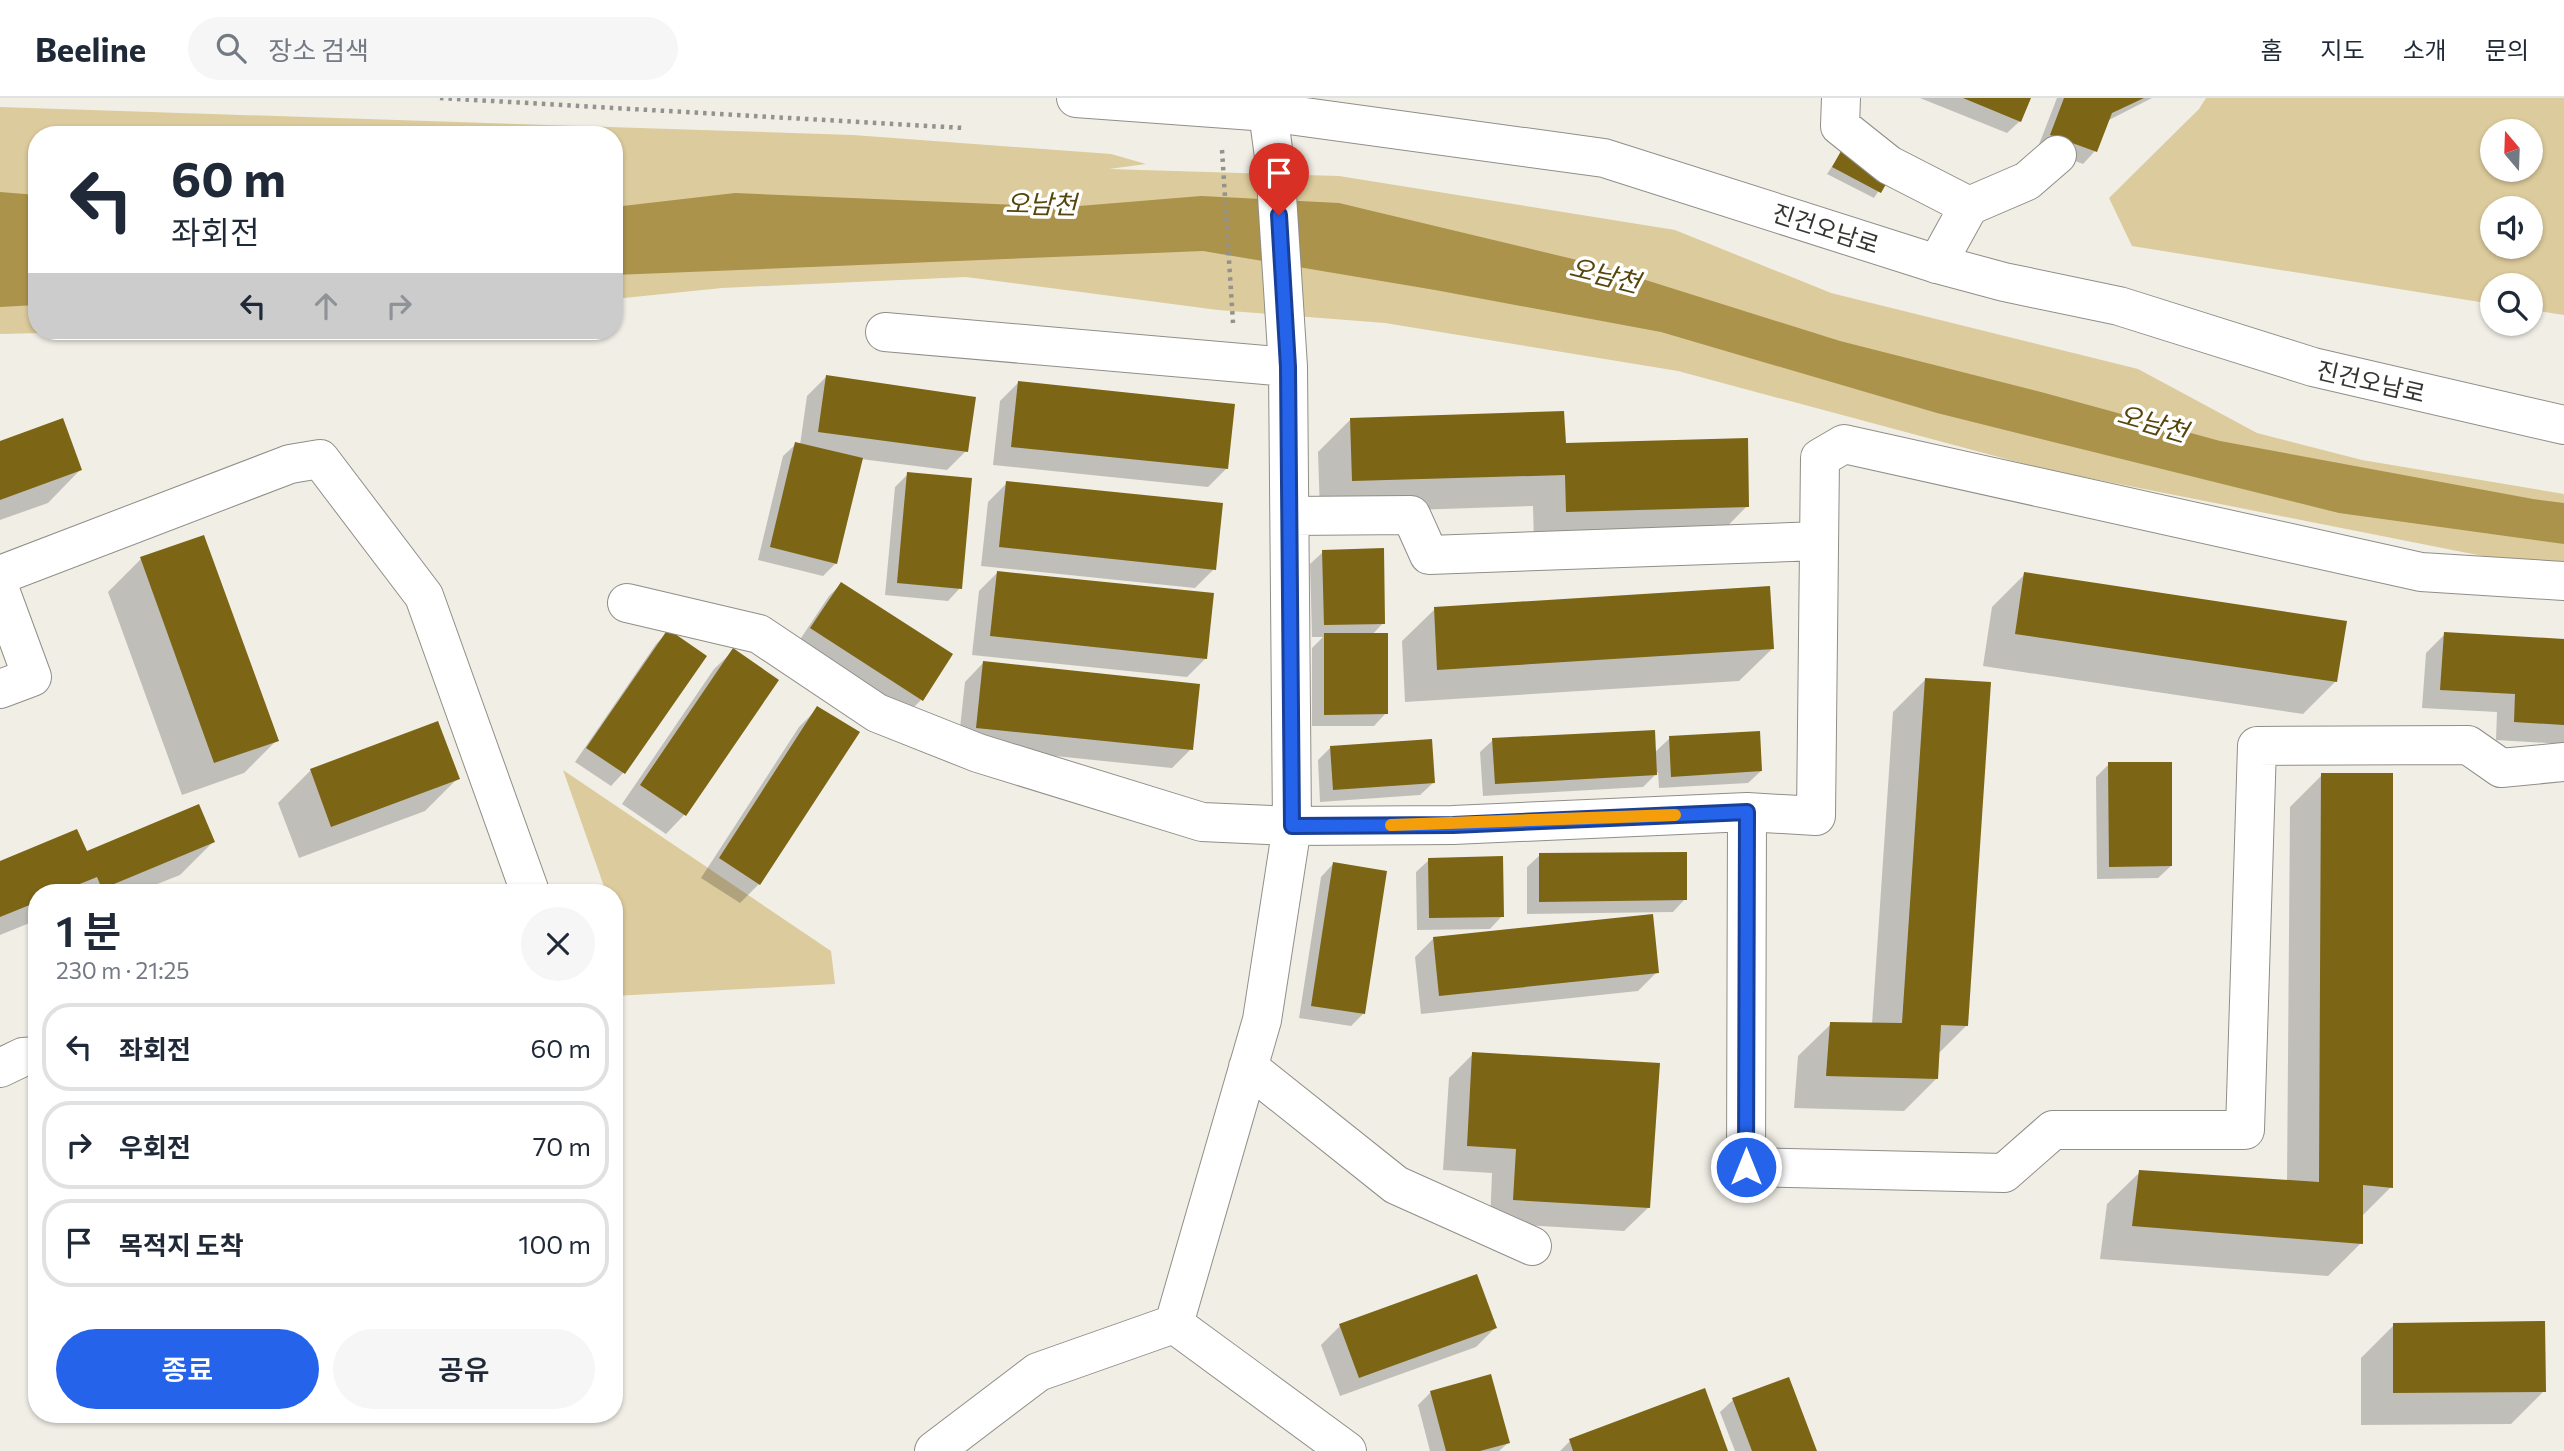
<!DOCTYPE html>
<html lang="ko">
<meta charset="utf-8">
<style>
:root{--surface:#fff;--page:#f6f6f7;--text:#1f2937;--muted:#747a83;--line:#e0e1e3;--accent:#2563eb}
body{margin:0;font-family:Commissioner,"Noto Sans KR",sans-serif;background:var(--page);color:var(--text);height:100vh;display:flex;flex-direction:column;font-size:26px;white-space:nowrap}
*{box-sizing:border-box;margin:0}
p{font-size:23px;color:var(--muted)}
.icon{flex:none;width:38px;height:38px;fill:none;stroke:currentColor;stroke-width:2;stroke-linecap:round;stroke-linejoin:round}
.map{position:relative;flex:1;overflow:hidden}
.side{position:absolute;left:28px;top:786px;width:595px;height:539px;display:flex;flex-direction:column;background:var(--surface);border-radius:28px;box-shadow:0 2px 5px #0004}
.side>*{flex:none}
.top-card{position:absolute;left:28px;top:28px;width:595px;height:214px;border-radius:28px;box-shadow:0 2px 5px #0004;background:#fff;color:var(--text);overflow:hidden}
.needle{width:46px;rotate:341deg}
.tools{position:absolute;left:2480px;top:21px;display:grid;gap:14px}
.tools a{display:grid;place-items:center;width:63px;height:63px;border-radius:50%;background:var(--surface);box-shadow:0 2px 5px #0004;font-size:35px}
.pin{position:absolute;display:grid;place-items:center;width:60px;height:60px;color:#fff;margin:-72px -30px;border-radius:50% 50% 50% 0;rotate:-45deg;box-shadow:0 0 7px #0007}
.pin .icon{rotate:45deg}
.me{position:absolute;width:77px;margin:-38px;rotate:0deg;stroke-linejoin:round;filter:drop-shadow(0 0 5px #0008)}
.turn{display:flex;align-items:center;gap:24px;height:147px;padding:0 28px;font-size:32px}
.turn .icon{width:91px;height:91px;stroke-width:2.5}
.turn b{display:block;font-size:49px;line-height:60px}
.lanes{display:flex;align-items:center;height:66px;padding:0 28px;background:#0003;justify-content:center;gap:35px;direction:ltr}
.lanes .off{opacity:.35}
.round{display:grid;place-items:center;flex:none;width:74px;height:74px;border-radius:37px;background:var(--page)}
.overview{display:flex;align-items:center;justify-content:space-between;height:119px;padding:0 28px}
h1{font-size:42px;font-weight:600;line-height:52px}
.action{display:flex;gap:14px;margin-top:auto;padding:14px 28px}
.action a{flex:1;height:80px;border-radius:42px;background:var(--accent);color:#fff;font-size:28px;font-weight:600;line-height:80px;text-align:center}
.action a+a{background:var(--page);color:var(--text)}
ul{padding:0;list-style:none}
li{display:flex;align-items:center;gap:21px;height:88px;margin:0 14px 10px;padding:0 14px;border:4px solid var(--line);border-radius:28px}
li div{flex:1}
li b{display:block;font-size:26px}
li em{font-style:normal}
header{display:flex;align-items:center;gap:42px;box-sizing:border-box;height:98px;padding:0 35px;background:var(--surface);border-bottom:2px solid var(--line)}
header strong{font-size:33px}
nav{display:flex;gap:38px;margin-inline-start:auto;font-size:24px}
.search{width:490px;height:63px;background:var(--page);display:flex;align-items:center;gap:18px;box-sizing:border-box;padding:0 24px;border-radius:38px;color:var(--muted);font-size:26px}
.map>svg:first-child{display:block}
.green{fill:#dccb9c;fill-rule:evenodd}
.water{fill:#ab934b}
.shadow{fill:#0003}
.building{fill:#7c6515}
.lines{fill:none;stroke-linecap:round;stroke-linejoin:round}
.minor-casing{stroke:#908e87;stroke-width:40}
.major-casing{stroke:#908e87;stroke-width:40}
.path{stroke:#94928d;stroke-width:4.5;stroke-dasharray:3.5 5;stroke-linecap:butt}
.minor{stroke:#fff;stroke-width:38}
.major{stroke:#fff;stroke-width:38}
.route-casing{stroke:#184099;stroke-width:18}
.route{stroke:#2563eb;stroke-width:12}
.slow{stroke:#f59e0b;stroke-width:12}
.labels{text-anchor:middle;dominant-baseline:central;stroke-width:7;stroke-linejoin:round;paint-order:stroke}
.street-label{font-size:24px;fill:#363532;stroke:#fff}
.water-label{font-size:26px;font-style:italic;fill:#57460b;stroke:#fff}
</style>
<header>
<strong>Beeline</strong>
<div class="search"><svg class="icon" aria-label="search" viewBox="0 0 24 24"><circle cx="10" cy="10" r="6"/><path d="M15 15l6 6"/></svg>장소 검색</div>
<nav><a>홈</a><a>지도</a><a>소개</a><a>문의</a></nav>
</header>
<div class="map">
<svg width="2564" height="1353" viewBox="0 0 2564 1353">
<rect width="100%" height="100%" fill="#f1eee6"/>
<path class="green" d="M2206 0H2564V217L2531 212 2530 187H2492V206L2132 148 2109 100 2199 11ZM2492 33H2530V72H2492ZM2492 110H2530V149H2492Z
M0 9 853 37 1111 56 1146 66 1109 71 1339 78 1675 132 1831 195 2138 271 2257 335 2362 362 2564 396V474L2043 371 1678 273 1385 225 1218 212 966 179 722 190 614 201V37H37V233H122L0 236Z
M563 672 831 853 835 886 614 898V832L619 829 614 817V794H606Z"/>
<path class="water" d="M0 94 37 97V207L0 209Z
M735 95 1067 109 1201 98 1339 105 1598 167 1840 243 2041 294 2220 343 2533 401 2564 405V446L2339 415 1937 315 1661 234 1435 192 1203 153 614 177V109Z"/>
<path class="shadow" d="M1920 0H2029L2020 23 2007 35Z
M2057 0H2152L2107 23 2095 53 2083 66 2038 49Z
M1841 55 1887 80 1874 100 1827 76Z
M826 279 966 353 947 372 861 361 836 465 823 478 758 462 783 358 796 346 800 347 807 298Z
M1019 284 1226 371 1208 389 993 367 1000 303Z
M1351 321 1564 347 1747 408 1715 441 1534 446 1533 408 1320 415 1318 354Z
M0 345 80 372 48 405 0 422Z
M908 376 960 490 948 503 885 497 895 389Z
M1007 385 1214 471 1195 490 981 468 988 404Z
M1323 454 1383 525 1372 537 1386 615 1374 628H1312V550L1323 539H1312L1310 466Z
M141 461 277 642 244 675 182 697 108 494Z
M998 474 1206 560 1187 579 972 557 979 493Z
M2025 476 2336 583 2303 616 1983 568 1992 509Z
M841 486 921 602 909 614 799 543 829 498Z
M1435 511 1772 551 1739 583 1405 604 1402 543Z
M669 533 704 558 623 675 611 688 575 664 656 546Z
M2445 536 2564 542V646L2496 642 2497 614 2422 610 2426 555Z
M733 553 776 582 684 717 666 736 622 706 714 571Z
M983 565 1191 651 1172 670 958 648 965 584Z
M1925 582 1966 928 1938 956 1937 980 1904 1013 1794 1010 1798 958 1831 926H1872L1893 614Z
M818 610 857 635 759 786 740 805 701 780 799 629Z
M1670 640 1761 673 1748 685 1659 690 1658 674 1643 689 1483 698 1480 654 1493 642 1654 655Z
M1331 649 1433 685 1420 697 1320 704 1318 662Z
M2109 666 2171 768 2158 780 2097 781 2096 679Z
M311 672 457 681 425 713 299 760 278 705Z
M2322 677 2391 1089 2361 1119V1145L2328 1178 2100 1161 2107 1106 2140 1074 2287 1083 2290 709Z
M213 744 180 777 137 794H37V822L0 837V765Z
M1540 757 1685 801 1673 814 1527 816V769Z
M1429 762 1502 818 1490 831 1417 832 1416 774Z
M1333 766 1364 915 1351 928 1299 920 1321 779Z
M1434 840 1657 874 1638 893 1421 916 1415 859Z
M1473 956 1649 1109 1624 1133 1490 1125 1492 1075 1443 1072 1449 980Z
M2394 1227 2544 1293 2511 1326 2361 1327V1260Z
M1340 1228 1495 1230 1476 1249 1340 1298 1321 1247Z
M1431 1294 1508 1345 1499 1353H1430L1418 1307Z
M1733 1302 1814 1353H1735L1720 1314Z
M1570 1343 1725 1353H1560Z"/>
<path class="building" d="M1963 0H2031L2021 24Z
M2064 0H2144L2112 15 2097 54 2050 37Z
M1841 53 1890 79 1881 95 1832 69Z
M826 277 976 299 968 354 818 334Z
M1018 283 1235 306 1228 371 1011 349Z
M1564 313 1566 345 1748 340 1749 409 1566 414 1565 377 1352 383 1350 320Z
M63 320 82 372 0 402V343Z
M795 344 863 360 837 466 770 449Z
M907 374 972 380 962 491 897 485Z
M1006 383 1223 405 1216 472 999 449Z
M204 437 279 643 214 665 140 459Z
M1384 450 1385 526 1324 527 1322 452Z
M997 473 1214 495 1207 561 990 538Z
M2024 474 2347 523 2337 584 2015 536Z
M841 484 953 556 923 603 810 530Z
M1770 488 1774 551 1437 572 1434 509Z
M668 531 707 558 625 676 586 650Z
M2444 534 2564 541V627L2514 624 2515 596 2440 592Z
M1324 535H1388V616L1324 617Z
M733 550 779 582 686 718 640 687Z
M983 563 1200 586 1193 652 976 630Z
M1925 580 1991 584 1968 928 1941 927 1938 981 1826 978 1830 924 1902 925Z
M817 608 860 634 760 787 719 760Z
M438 623 460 681 331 729 310 671Z
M1655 632 1657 677 1495 686 1492 640Z
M1760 633 1762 673 1671 679 1669 638Z
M1432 641 1435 685 1333 692 1330 648Z
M2108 664H2172V768L2109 769Z
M2321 675H2393V1090L2363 1087V1146L2132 1128 2139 1072 2319 1084Z
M199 706 215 744 102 791 97 779 60 794H37V804L0 819V763L77 731 87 753Z
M1687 754V802L1539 804V755Z
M1503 758 1504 819 1429 820 1428 760Z
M1333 764 1387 773 1365 916 1311 908Z
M1653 816 1659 875 1439 898 1433 839Z
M1472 954 1660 965 1650 1110 1513 1102 1516 1051 1467 1048Z
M1477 1176 1497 1230 1359 1280 1339 1226Z
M2545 1223 2546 1294 2393 1295V1225Z
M1491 1276 1510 1345 1480 1353H1446L1430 1293Z
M1789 1279 1817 1353H1752L1732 1300Z
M1705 1290 1728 1353H1573L1569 1341Z"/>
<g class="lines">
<defs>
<path id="minor" d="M1841 0 1840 28 1889 67 1969 108
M1937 166 1969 108 2027 83 2057 57
M885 234 1288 269
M1290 418 1411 417 1429 457 1819 443
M0 477 290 366 320 361 424 498 530 794
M0 492 32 579 0 591
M627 505 759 536 877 615 978 655 1202 724 1292 728 1453 727 1747 714 1816 718 1820 360 1844 346 2421 474 2564 483
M1747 714 1746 1069 2004 1075 2053 1032H2245L2257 648 2468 647 2501 670 2564 664
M1248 969 1396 1087 1532 1148
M0 970 23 959 37 958
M1174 1226 1262 922 1292 728 1288 269 1275 66 1268 14
M1174 1226 1347 1353
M934 1353 1038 1274 1174 1226"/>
<path id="major" d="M1076 0 1268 14 1604 60 1937 166 2004 184 2119 208 2313 269 2564 327"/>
</defs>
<use href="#minor" class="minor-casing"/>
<use href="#major" class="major-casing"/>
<path class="path" d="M440 0 964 30
M1222 52 1233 225"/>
<use href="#minor" class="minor"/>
<use href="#major" class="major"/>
</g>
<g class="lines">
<defs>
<path id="route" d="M1279 117 1288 269 1292 728 1453 727 1747 714 1746 1069"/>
</defs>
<use href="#route" class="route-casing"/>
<use href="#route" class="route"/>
<path class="slow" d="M1391 727 1675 717"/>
</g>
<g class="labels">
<g class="street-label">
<text transform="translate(1826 130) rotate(18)">진건오남로</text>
<text transform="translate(2371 283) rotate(13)">진건오남로</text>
</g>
<g class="water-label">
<text transform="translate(1041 105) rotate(1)">오남천</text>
<text transform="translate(1605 176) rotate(14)">오남천</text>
<text transform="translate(2153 324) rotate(16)">오남천</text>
</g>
</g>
</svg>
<div class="tools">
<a><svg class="needle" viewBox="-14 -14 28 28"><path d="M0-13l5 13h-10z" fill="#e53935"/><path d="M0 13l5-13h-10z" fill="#747a83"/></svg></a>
<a><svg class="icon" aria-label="sound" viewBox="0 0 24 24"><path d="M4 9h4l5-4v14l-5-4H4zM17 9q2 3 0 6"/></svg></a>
<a><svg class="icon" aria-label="search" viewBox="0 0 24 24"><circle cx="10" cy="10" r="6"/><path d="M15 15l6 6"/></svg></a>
</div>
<div class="pin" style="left:1279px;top:117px;background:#d93025"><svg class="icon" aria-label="arrive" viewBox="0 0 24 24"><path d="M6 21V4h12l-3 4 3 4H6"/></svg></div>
<svg class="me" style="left:1746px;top:1069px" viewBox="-20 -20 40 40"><circle r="17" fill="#2563eb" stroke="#fff" stroke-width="3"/><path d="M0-11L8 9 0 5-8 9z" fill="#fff"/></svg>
<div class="top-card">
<div class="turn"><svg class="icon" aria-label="left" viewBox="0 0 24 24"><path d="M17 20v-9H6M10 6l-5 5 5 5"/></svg><div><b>60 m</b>좌회전</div></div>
<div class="lanes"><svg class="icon" aria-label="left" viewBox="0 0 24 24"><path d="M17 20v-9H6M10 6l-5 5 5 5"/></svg><svg class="icon off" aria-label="ahead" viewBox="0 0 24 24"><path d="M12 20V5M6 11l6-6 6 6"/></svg><svg class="icon off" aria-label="right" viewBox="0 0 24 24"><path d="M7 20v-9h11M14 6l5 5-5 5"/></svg></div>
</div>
<section class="side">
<div class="overview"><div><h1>1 분</h1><p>230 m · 21:25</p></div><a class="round"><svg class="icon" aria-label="close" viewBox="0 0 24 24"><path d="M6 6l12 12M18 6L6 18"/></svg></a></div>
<ul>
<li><svg class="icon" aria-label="left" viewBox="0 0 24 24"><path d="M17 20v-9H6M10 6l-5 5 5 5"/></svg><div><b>좌회전</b></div><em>60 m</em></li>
<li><svg class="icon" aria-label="right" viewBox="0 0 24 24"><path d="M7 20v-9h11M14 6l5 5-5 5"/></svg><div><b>우회전</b></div><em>70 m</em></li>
<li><svg class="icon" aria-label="arrive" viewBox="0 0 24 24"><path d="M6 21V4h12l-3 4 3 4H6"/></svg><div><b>목적지 도착</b></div><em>100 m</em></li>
</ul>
<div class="action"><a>종료</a><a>공유</a></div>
</section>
</div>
